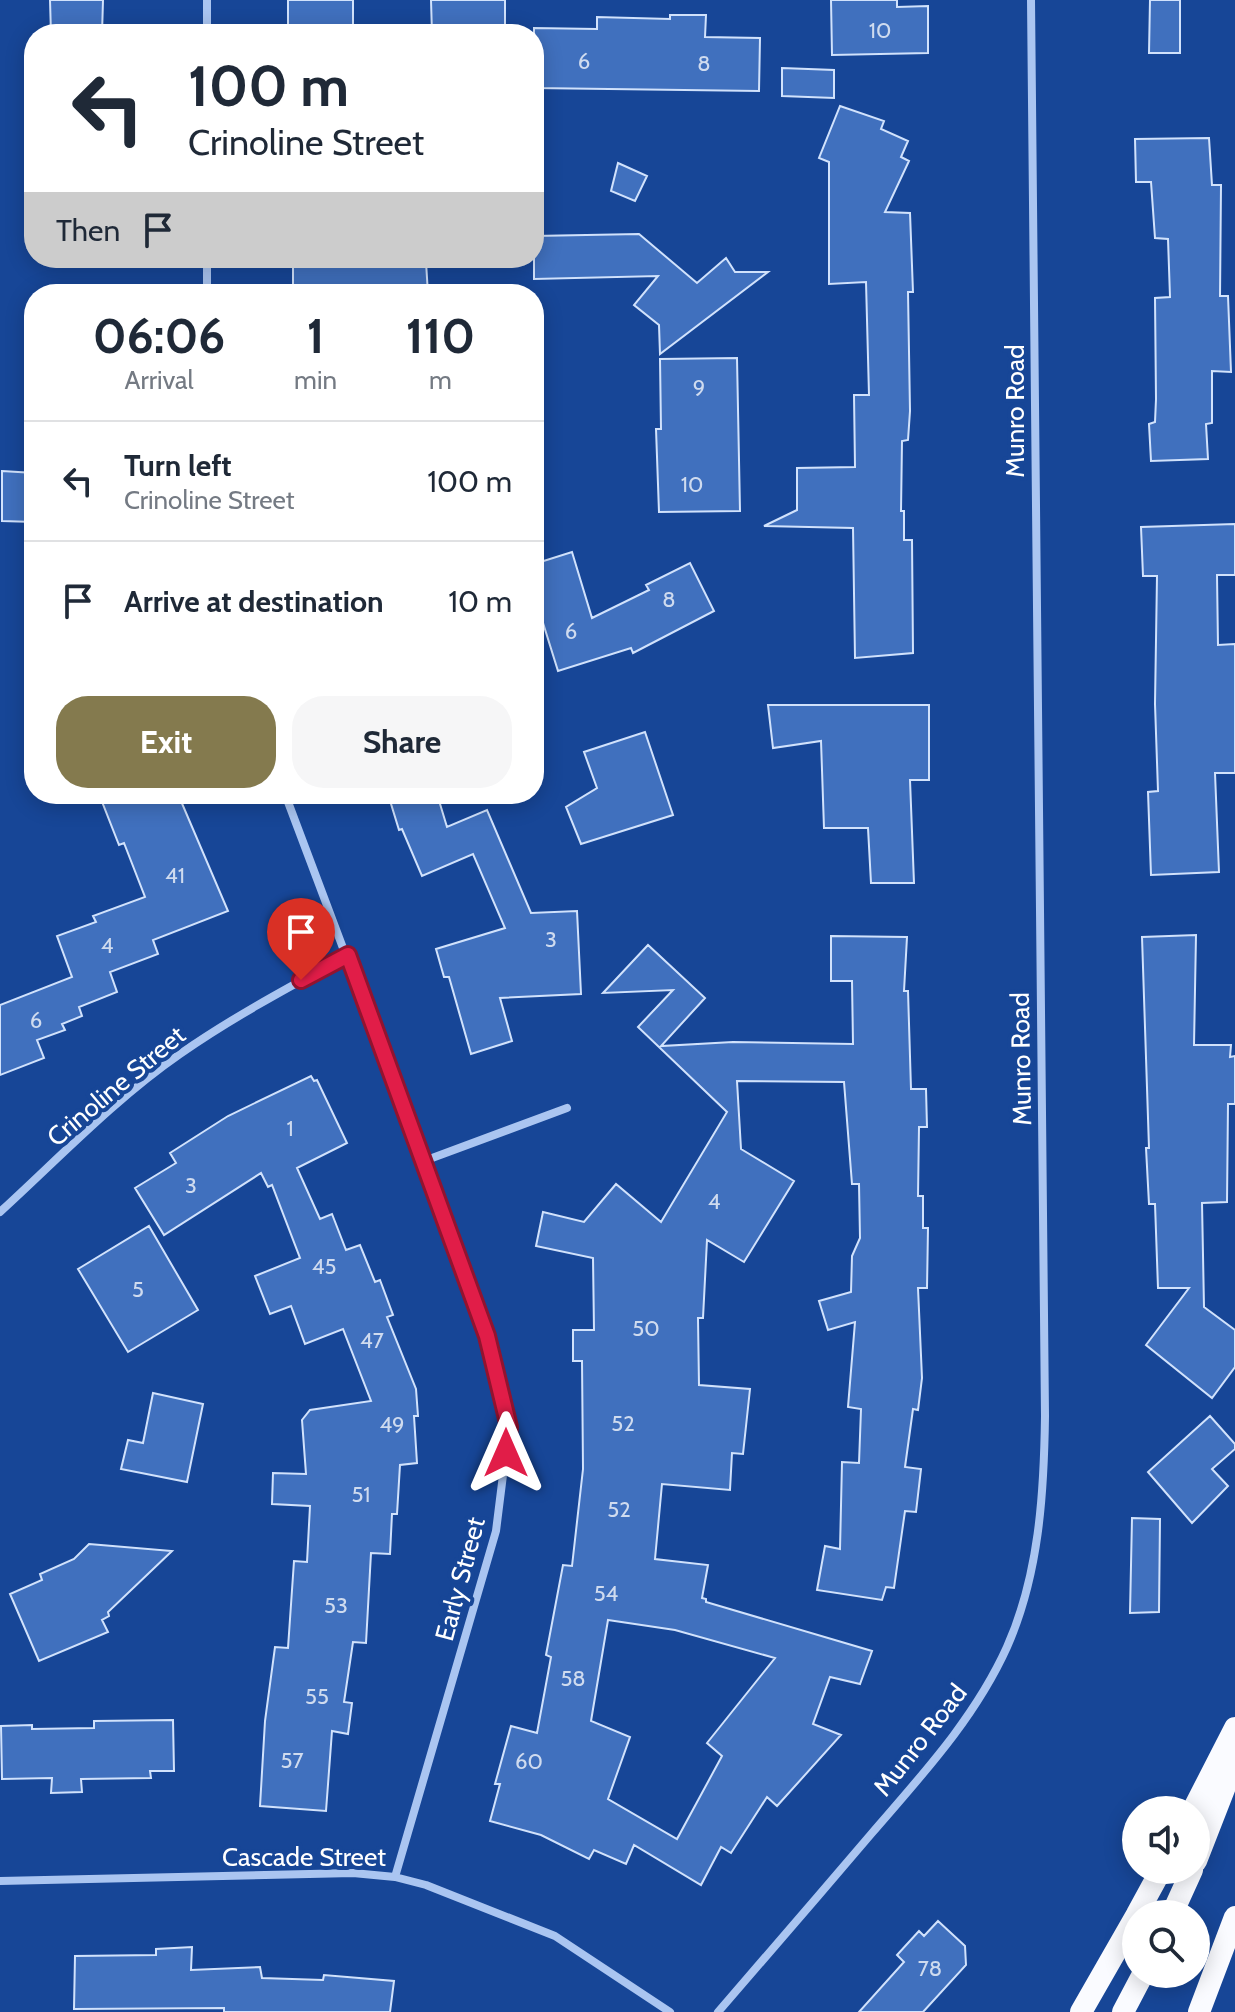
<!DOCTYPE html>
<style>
:root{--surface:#fff;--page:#f6f6f7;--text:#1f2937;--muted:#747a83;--line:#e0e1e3;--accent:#847a4e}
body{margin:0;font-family:Cabin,sans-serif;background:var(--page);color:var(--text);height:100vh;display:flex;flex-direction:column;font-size:30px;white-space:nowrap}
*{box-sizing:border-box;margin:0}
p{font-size:26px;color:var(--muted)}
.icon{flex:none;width:44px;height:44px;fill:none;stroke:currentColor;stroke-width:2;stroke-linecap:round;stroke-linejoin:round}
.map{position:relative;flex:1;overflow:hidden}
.side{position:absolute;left:24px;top:284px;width:520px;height:520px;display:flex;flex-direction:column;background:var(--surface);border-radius:32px;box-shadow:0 4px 20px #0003}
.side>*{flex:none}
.top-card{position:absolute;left:24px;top:24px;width:520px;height:244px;border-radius:32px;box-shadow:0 4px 20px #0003;background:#fff;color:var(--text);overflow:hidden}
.fabs{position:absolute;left:1122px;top:1796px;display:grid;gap:16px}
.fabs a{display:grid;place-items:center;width:88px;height:88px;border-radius:50%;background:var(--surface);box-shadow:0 4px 20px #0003;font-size:40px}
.pin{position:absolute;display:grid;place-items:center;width:68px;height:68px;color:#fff;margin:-82px -34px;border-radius:50% 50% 50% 0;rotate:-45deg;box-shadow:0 0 8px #0007}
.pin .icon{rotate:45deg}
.me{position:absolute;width:88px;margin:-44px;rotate:0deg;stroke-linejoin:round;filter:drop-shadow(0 0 6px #0008)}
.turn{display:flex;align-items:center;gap:28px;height:168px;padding:0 32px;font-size:36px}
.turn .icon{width:104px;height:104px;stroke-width:2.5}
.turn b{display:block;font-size:56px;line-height:68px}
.then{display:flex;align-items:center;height:76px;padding:0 32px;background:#0003;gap:16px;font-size:30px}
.eta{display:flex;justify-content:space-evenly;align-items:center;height:136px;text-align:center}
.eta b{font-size:48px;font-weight:700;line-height:56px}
.button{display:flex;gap:16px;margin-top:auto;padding:16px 32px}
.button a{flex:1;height:92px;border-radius:32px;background:var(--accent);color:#fff;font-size:32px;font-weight:700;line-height:92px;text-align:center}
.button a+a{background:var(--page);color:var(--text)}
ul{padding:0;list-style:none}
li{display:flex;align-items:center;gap:24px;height:120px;padding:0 32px;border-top:2px solid var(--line)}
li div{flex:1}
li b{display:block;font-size:30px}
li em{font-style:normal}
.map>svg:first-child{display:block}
.building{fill:#4070be;stroke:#d1e2fc;stroke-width:2;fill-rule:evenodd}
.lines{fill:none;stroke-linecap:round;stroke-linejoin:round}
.minor{stroke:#aac5f1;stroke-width:8}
.trunk{stroke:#fafbff;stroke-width:22}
.route-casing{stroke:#92132f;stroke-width:20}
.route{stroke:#e11d48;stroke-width:14}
.labels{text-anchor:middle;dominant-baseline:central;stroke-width:8;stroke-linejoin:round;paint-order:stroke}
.number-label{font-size:22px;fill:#cfdbef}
.street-label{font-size:26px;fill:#fff;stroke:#174697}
</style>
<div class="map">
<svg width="1235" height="2012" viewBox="0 0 1235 2012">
<rect width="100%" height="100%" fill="#174697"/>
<path class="building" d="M50 0H103L102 34H51Z
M288 0H353V29H339V34H288Z
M431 0H505V34H432Z
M831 0H897V7L928 6V53L832 55Z
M1150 0H1180V53H1149Z
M670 15H706L705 37 760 38 759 91 534 88V28L597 29V17L670 19Z
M782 68 834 70V98L782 96Z
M840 106 884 121 881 129 908 141 901 157 909 161 885 212 910 213 913 292H908L910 411 908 440 902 441 901 511H904V540H912L913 653 855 658 853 528 764 526 797 510V468L855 467 854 395H869L866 282 829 284V162L819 158Z
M1209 138 1212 185H1221L1220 296H1228L1231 372 1212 371V423L1206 424 1208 459 1151 461 1149 424 1155 422 1156 399 1155 298 1170 297 1168 239 1155 238 1151 182H1136L1135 139Z
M618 163 647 176 635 201 611 191Z
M639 234 697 283 726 258 735 272H768L660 354 659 325 634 305 658 276 534 279V236Z
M293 258H351V262H426L428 294H293Z
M737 358 740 511 659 512 656 429H661L660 359Z
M2 471 34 473V522L2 521Z
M1235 524V575H1217L1218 645 1235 644V773H1215L1219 872 1151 875 1148 792 1158 791 1155 704 1157 576H1143L1141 527Z
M572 552 592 618 649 590 646 585 690 563 714 611 633 653 631 648 558 671 534 594V564Z
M768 705H929V780H910L914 883H871L868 828H824L821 741 773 748Z
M645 732 673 815 581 844 566 807 597 788 584 752Z
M99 794H178L228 911 153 940 158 954 110 972 117 992 79 1007 82 1016 62 1024 65 1030 37 1040 44 1058 0 1075V1005L72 977 57 936 96 922 93 916 145 897 124 843 119 845Z
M388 794H437L447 827 487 810 531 913 577 911 581 994 500 998 512 1041 471 1054 449 977H444L436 949 505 928 473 854 422 876 402 829 399 830Z
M1196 935 1194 1045H1231L1230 1057 1235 1056V1104H1228L1227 1202 1202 1203 1204 1307 1235 1330V1367L1212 1398 1146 1345 1189 1288H1158L1155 1204H1149L1146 1148H1149L1142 937Z
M831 936 907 937 904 991H908L911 1089H926L927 1127H919L918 1196H923V1228H928L927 1288H918L922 1378 918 1410 913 1409 905 1467 921 1469 916 1512 905 1511 894 1588 886 1587 882 1600 817 1590 825 1546 840 1549 842 1462 859 1463 861 1409 848 1407 855 1322 828 1330 819 1301 851 1292 852 1256 860 1238 859 1184H852L844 1082 737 1081 741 1149 794 1181 744 1262 707 1240 703 1318H698L699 1385 750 1389 743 1454 732 1453 730 1490 662 1484 655 1559 708 1565 702 1598 706 1599V1602L872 1651 860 1684 830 1677 813 1724 841 1735 777 1806 767 1797 731 1853 721 1847 701 1885 634 1845 626 1864 594 1850 589 1859 541 1835 490 1821 500 1784H495L511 1726 537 1733 551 1657 546 1655 563 1565 572 1566 583 1469 582 1361H573V1330H594L593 1258 536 1246 543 1212 584 1222 616 1184 661 1222 727 1112 638 1027 673 990 603 993 648 945 705 998 661 1046 733 1042 853 1044 852 981H831ZM608 1620 675 1630 775 1658 707 1743 722 1756 677 1839 608 1799 630 1737 591 1721Z
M311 1076 314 1081 317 1080 347 1143 297 1168 320 1219 332 1214 346 1250 360 1245 375 1282 380 1280 393 1315 387 1317 416 1389 418 1416H414L417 1463 400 1465 397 1514H392L390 1554 371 1553 366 1643 353 1642 344 1702 352 1703 348 1734 332 1731 326 1811 260 1806 265 1721 275 1647 288 1648 294 1561 307 1562 310 1506 272 1504 273 1473 306 1474 302 1420 310 1410 371 1401 343 1329 305 1344 291 1306 270 1314 255 1276 300 1258 272 1185 268 1187 261 1173 164 1235 135 1188 176 1163 170 1153 228 1116Z
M149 1226 198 1310 128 1352 78 1269Z
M153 1393 203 1404 187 1482 121 1469 128 1440 143 1443Z
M1210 1416 1235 1444V1449L1212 1469 1228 1486 1192 1523 1148 1472Z
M1132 1518 1160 1519 1159 1612 1130 1613Z
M89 1544 172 1551 108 1612 109 1616 102 1620 108 1632 39 1661 10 1594 42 1580 40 1574 74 1559Z
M173 1720 174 1771H150L151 1778 81 1779 82 1792 51 1793 52 1778 2 1779 1 1726 32 1725V1729L94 1728V1721Z
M938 1921 965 1946 966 1965 923 2012H859L904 1962 897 1955 919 1931 924 1936Z
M192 1947 191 1970 260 1967 262 1978 323 1980 324 1975 394 1981 390 2012H224V2008L74 2009 75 1956 156 1955V1949Z"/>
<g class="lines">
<path class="minor" d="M207 0V34
M207 258V294
M534 429 535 430
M285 794 453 1240 487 1336 509 1427 496 1531 395 1877
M424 1161 567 1108
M0 1212C58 1159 115 1099 180 1054 233 1017 291 986 348 955
M0 1881 353 1873 395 1877 426 1885 555 1936 670 2012
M718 2012C770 1952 821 1893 872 1833 922 1775 975 1718 1007 1647 1039 1575 1044 1494 1045 1416L1031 0"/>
<path class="trunk" d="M1193 1810 1235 1728
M1196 1861 1235 1761
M1137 1914 1161 1870
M1172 1914 1192 1870
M1081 2012 1136 1916
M1123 2012 1143 1974
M1199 2012 1235 1917"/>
</g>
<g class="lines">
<defs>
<path id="route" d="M301 980 348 955 487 1336 509 1427 506 1453"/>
</defs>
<use href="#route" class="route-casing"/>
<use href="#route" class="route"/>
</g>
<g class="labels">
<g class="number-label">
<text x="880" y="30">10</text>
<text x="584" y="61">6</text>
<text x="704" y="63">8</text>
<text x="699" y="387">9</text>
<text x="692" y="484">10</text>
<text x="669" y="599">8</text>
<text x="571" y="631">6</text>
<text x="175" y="875">41</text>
<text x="551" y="939">3</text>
<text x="107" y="945">4</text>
<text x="36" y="1020">6</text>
<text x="290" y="1128">1</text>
<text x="191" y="1185">3</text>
<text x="714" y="1201">4</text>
<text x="324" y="1266">45</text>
<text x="138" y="1289">5</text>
<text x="646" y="1328">50</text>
<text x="372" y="1340">47</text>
<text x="623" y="1423">52</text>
<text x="392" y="1424">49</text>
<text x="361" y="1494">51</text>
<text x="619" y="1509">52</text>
<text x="606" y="1593">54</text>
<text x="336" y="1605">53</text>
<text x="573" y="1678">58</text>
<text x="317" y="1696">55</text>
<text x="292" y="1760">57</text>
<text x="529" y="1761">60</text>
<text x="930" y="1968">78</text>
</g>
<g class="street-label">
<text transform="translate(1015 411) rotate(-90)">Munro Road</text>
<text transform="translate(1021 1059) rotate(-91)">Munro Road</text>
<text transform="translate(116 1086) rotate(-40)">Crinoline Street</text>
<text transform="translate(460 1579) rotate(-75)">Early Street</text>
<text transform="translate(920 1740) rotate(-52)">Munro Road</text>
<text x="304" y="1857">Cascade Street</text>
</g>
</g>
</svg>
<div class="fabs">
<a><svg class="icon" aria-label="sound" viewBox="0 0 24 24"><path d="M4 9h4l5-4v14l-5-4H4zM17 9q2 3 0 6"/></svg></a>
<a><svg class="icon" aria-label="search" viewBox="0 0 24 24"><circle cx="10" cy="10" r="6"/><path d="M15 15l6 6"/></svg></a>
</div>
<div class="pin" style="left:301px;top:980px;background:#d93025"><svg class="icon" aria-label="arrive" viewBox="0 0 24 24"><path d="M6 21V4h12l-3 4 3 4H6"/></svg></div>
<svg class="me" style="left:506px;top:1453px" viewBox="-20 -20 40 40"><path d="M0-17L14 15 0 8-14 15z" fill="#e11d48" stroke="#fff" stroke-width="4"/></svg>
<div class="top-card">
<div class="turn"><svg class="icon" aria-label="left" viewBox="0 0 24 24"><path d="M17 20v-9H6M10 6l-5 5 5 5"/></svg><div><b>100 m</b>Crinoline Street</div></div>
<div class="then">Then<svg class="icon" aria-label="arrive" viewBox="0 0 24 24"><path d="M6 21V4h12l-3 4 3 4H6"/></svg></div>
</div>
<section class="side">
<div class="eta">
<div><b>06:06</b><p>Arrival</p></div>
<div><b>1</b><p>min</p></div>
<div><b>110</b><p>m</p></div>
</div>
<ul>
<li><svg class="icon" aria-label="left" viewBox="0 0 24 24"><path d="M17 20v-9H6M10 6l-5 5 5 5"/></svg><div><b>Turn left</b><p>Crinoline Street</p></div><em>100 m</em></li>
<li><svg class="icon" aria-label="arrive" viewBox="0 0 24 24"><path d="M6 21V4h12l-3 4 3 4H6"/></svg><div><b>Arrive at destination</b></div><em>10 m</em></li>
</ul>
<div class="button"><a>Exit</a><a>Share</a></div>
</section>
</div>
